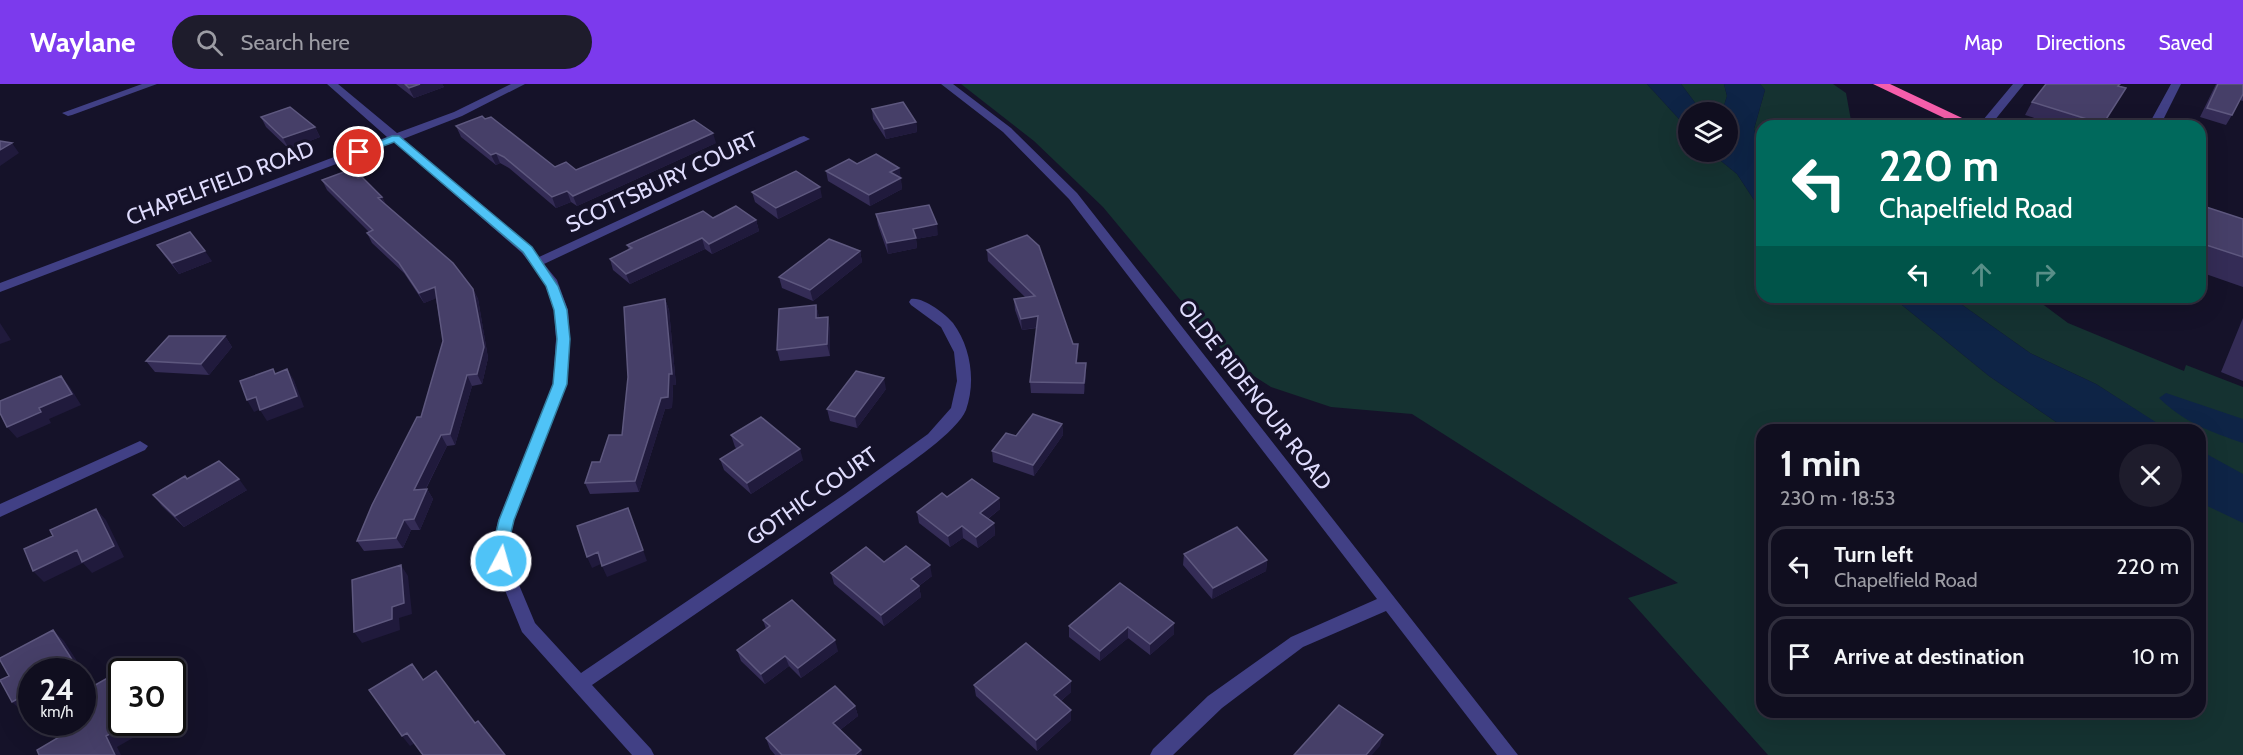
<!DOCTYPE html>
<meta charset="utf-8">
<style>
:root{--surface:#100e1f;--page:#1e1c2c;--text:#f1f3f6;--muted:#9c9ca4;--line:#302e3d;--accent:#7c3aed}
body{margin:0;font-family:Cabin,sans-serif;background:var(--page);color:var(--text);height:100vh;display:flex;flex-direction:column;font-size:22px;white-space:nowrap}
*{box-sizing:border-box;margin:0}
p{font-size:20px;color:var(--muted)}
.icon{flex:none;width:33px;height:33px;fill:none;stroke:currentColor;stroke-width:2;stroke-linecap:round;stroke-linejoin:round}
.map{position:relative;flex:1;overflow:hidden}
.sheet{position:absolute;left:1756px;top:340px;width:450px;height:294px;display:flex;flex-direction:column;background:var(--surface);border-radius:18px;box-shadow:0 6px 24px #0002,0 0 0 2px var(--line)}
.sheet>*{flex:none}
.guide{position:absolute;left:1756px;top:36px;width:450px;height:183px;border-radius:18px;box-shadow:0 6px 24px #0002,0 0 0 2px var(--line);background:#00695c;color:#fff;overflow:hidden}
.tools{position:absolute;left:1678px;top:18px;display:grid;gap:12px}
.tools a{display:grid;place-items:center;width:60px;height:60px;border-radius:50%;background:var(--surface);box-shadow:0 6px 24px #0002,0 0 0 2px var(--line);font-size:30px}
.speed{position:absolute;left:18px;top:574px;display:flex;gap:12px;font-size:30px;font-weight:700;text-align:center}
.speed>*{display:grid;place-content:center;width:78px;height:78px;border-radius:50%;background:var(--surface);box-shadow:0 6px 24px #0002,0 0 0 2px var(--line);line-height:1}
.speed small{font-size:15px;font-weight:400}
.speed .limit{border:3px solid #111;border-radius:9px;background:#fff;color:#111}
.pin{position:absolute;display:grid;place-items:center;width:51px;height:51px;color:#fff;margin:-26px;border:3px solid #fff;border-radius:50%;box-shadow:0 2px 6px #0007}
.me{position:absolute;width:66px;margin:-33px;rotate:6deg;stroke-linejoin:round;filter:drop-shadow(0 0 4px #0008)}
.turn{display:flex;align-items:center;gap:21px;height:126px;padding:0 24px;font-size:27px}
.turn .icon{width:78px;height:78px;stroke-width:2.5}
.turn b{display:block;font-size:42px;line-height:51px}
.lanes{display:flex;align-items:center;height:57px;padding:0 24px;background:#0003;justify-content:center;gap:30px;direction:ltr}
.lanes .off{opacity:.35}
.round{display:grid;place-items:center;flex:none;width:63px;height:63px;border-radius:32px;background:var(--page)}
.headline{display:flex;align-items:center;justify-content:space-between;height:102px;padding:0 24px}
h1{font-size:36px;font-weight:700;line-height:45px}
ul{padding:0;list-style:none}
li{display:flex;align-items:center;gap:18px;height:81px;margin:0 12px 9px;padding:0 12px;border:3px solid var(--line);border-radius:18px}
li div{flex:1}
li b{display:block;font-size:22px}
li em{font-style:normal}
header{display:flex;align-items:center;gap:36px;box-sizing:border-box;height:84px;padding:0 30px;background:var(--accent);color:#fff}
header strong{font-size:28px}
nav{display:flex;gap:33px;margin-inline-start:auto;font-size:21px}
.search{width:420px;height:54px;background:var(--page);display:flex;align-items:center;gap:15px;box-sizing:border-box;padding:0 21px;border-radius:33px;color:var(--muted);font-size:22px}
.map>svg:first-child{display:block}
.green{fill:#153231}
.water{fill:#0e2446}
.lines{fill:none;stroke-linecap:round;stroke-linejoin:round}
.minor{fill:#414085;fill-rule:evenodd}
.highway{fill:#f65eab;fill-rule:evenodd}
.wall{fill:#342c56}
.shaded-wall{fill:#201a3c}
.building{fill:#463f68;stroke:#5e587f;stroke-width:1.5}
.route{fill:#4fc3f7;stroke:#337fa1;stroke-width:1.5}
.labels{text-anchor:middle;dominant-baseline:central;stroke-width:6;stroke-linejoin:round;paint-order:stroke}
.street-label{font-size:22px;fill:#dfdcfd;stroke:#151229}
</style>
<header>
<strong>Waylane</strong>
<div class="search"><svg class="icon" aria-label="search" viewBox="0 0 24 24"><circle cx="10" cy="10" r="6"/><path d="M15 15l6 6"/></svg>Search here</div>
<nav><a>Map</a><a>Directions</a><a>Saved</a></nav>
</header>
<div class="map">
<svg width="2243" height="671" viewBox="0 0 2243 671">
<rect width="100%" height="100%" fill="#151229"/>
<path class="green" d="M961 0H1647L1689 46V68H1710L1737 90 1762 128V213H1878L1902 221 1989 292 2068 346H1762V628H2200V346H2167L2096 300 2030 269 1951 213H2033L2068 239 2184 287 2186 281 2243 303V671H1768L1628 514 1678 499 1412 330 1331 323 1271 303 1232 278 1103 123 1034 57Z
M1681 0H1724L1727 12 1722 28H1702Z
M1760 0H1833L1846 9 1852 42H1762V70L1754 45 1765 6Z"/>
<path class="water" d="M1647 0H1681L1702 28H1689V46Z
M1724 0H1760L1765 6 1754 45 1762 70V128L1737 90 1710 68H1728V28H1716H1722L1727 12Z
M1878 213H1951L2030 269 2096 300 2168 346H2068L1989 292 1902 221Z
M2166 309 2243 335V359C2211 348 2183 338 2159 314Z
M2201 367 2243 390V439L2201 419Z"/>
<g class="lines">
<path class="minor" d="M142 0H157L72 31 68 32 62 29Z
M327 0H338L397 49 454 28 511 0H525L462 32 403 55 532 163 539 173 800 53 804 52 810 55 544 180 557 196 568 226 570 255 567 300 514 437 508 465 509 477 535 539 581 589 845 410 928 350 951 324 957 297 954 268 941 243 911 221 909 218 911 215C922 212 946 230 953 239 971 263 976 298 966 326 957 348 907 381 888 395 791 466 691 533 592 601L651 665 654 671H632L522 548 493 477 492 465 498 437 553 300 556 255 554 226 544 197 522 169 394 58 0 208V199L387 53Z
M941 0H953L1011 44 1077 109 1518 671H1497L1386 527 1303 563 1222 624 1173 671H1150L1153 665 1208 612 1291 553 1377 515 1069 115 1003 48Z
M2013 0H2024L1990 42H1978Z
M2171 0H2181L2160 42H2148Z
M140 357 148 362 145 366 0 433V420Z"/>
<path class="highway" d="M1873 0H1890L1979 42H1961Z"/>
</g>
<path class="wall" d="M396 0H442L444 3 414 14Z
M2046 0H2120L2119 2 2126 4 2102 42H2060L2025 31 2032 18Z
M2216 0H2243V17L2240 16 2232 31 2226 41 2200 33Z
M872 25 916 38 917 48 886 55 873 35Z
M261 33 315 43 320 53 289 65 266 43Z
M485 35 555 83 576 86 716 59 577 122 571 118 556 124 509 84 500 79 496 81 461 53 456 42Z
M857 80 899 84 902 105 870 122 828 97 826 87Z
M358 94 382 113 386 121 473 205 478 215 488 274 482 300 472 302 455 361 447 362 426 405H427L433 415 420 446H411L403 464 364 467 357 457 421 333 443 257 436 214 424 219 404 189 372 159 367 149 369 148 327 106 322 96Z
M752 108 822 113 778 135 755 118Z
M2200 121 2243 135V203L2200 188Z
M876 130 938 151 916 155 917 164 888 170 878 141Z
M756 136 759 147 712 170 705 165 630 200 613 186 610 175 629 166 627 161Z
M1027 151 1073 260H1078L1077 279 1086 290 1084 310 1031 309 1030 298 1037 244 1022 246 1015 226 1014 215 1025 213 988 177 987 166Z
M157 161 212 177 179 190 164 171Z
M860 167 862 178 813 217 782 204 779 193Z
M665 215 669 226 676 301H673L672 324 665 325 639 408 590 410 585 399 600 378 622 351Z
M816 221 819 234 830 244V272L780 277 777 266Z
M2243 234V297L2221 288Z
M225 252 232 263 209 291 155 288 146 277Z
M886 305 857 344 830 337 827 325Z
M1062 340 1063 351 1034 392 993 378 992 367 1016 352Z
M731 351 803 376 751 410 724 386 720 375 737 365 735 363Z
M187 395 247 406 184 443 162 422 153 411Z
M947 413 999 414 1000 425 988 435 994 439 995 451 978 464 963 454 950 463 919 439 917 428Z
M1184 470 1267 476 1266 487 1212 515 1183 481Z
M884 478 932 492 919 502 921 513 884 542 834 500 831 489Z
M763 536 838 567 801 594 789 582 765 600 741 577 737 566 766 545Z
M1174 539V550L1150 571 1128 554 1100 577 1069 553V542Z
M1071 597V608L1061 617 1071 626V636L1037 667 976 612 974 601Z
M855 622 858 632 840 646 862 671H775L770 665 766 654Z"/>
<path class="shaded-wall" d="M420 0H442L444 3 414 14 409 4Z
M916 38 917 48 886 55 884 45Z
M315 43 320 53 289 65 283 54Z
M713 49 716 59 577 122 573 112Z
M12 59 19 69 0 82V66Z
M496 69 500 79 496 81 491 71Z
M899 84 901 94 890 88Z
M901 94 902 105 870 122 869 111Z
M820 103 822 113 778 135 776 124Z
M567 107 571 118 556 124 552 113Z
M382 113 387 123 378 114Z
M756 136 759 147 712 170 709 160Z
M937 140 938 151 916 155 917 164 888 170 887 159 913 145Z
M702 154 705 165 630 200 626 190Z
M205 167 212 177 179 190 172 179Z
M860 167 862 178 813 217 810 206Z
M435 203 440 213 424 219 419 209Z
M473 205 478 215 488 274 482 300 477 290Z
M665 215 669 226 676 301H673L672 324 665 325 639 408 635 397 669 290Z
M816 221 819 232 818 245 816 234Z
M1038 232 1039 243 1022 246 1021 235Z
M828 233 830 244V272L827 260Z
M0 239 11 256 0 260Z
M225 252 232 263 209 291 201 280Z
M1078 260V271L1076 290V279Z
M1086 279V290L1084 310V299Z
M287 285 294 296 304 323 267 337 260 326Z
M467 291 472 302 455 361 450 350Z
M61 292 70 303 81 321 49 335 51 339 17 354 7 343 39 324Z
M884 294 886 305 857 344 855 333Z
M256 313 263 324 254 328 247 316Z
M1062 340 1063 351 1034 392 1033 381Z
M441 351 447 362 420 416 414 406Z
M800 365 803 376 751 410 747 399Z
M239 395 247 406 184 443 175 432Z
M427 405 433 415 420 446 414 435Z
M999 414 1000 425 981 440 980 429Z
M628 424 647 477 607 493 602 482Z
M96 425 106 436 124 473 92 489 83 479 44 498 33 487 77 466Z
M404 436 411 446 403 464 396 454Z
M994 439 995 451 978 464 976 453Z
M962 442 963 454 950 463 948 452Z
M598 468 603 479 592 484 587 473Z
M1267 476 1266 487 1212 515 1213 504Z
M401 481 408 492 412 530 399 534 400 546 362 559 354 548 392 523Z
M930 481 932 492 913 506 911 495Z
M919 502 921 513 884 542 881 531Z
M1174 539V550L1150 571V560Z
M1128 543V554L1100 577V567Z
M53 546 64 557 101 614 90 604 82 592V588H80Z
M835 556 838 567 801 594 798 584Z
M785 572 789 582 765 600 761 590Z
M111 592 122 602V612Z
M1071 597V608L1055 622 1054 611Z
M32 607V625L24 629 12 618Z
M855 622 858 632 836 649 833 639Z
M1071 626V636L1037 667 1036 656Z
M129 639H141L145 647 117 663 121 671H115L106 652Z
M407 649 415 659 410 662 402 652Z
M1383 651 1380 662 1372 671H1366Z
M861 666 862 671H855Z"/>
<path class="building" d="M405 0H420L409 4Z
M2046 0H2120L2118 2 2126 4 2103 40 2032 18Z
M2218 0H2243V10L2232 31 2207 24Z
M903 18 916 38 884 45 872 25Z
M290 23 315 43 283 54 261 33Z
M482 32 485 35 491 33 555 83 566 78 576 86 694 36 713 49 573 112 567 107 552 113 504 73 496 69 491 71 456 42Z
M0 57 12 59 0 66Z
M876 70 899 84 890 88 901 94 869 111 826 87 849 75 857 80Z
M349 86 358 94 362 93 382 113 378 114 453 179 473 205 484 263 477 290 467 291 450 350 441 351 414 406 427 405 414 435 404 436 396 454 357 457 372 421 417 333H421L443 257 435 203 419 209 399 179 367 149 373 146 322 96Z
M796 87 820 103 776 124 752 108Z
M929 121 937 140 913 145 916 154 887 159 876 130Z
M2200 121 2243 135V173L2200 159Z
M736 122 756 136 709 160 702 154 626 190 610 175 632 164 627 161 703 127 713 134Z
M190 148 205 167 172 179 157 161Z
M1027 151 1039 162 1073 260H1078L1076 279H1086L1084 299 1030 298 1038 232 1021 235 1014 215 1035 212 987 166Z
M829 155 860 167 810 206 779 193Z
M665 215 672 290H669L668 313 661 314 635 397 585 399 592 378H600L609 351H622L628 293 624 223Z
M816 221V234L828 233 827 260 777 266 779 225Z
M169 252H225L201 280 146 277Z
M273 285 275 290 287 285 297 312 260 326 256 313 247 316 240 297Z
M856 287 884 294 855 333 827 325Z
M61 292 72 310 39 324 41 328 7 343 0 329V317Z
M1033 330 1062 340 1033 381 992 367 1006 349 1016 352Z
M761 333 800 365 747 399 720 375 743 361 731 351Z
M219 377 239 395 175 432 153 411 185 392 187 395Z
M972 395 999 414 980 429 994 439 976 453 962 442 948 452 917 428 942 409 947 413Z
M628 424 643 466 602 482 598 468 587 473 577 442Z
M96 425 114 462 82 478 77 466 33 487 24 465 53 452 50 446Z
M1237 443 1267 476 1213 504 1184 470Z
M906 462 930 481 911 495 919 502 881 531 831 489 866 463 884 478Z
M401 481 404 519 392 523V535L354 548 352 496Z
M1120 499 1174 539 1150 560 1128 543 1100 567 1069 542Z
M792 516 835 556 798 584 785 572 761 590 737 566 770 542 763 536Z
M53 546 80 588H32V607L12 618 0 596 9 592 0 576V574Z
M1026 559 1071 597 1054 611 1071 626 1036 656 974 601Z
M412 580 423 596 436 587 475 639 478 637 505 671H423L407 649 402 652 369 606Z
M82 592 90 604 111 592 122 612V639H129L106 652 115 671H39L37 666 61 652 55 639H82Z
M835 602 855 622 833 639 861 666 855 671H782L766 654Z
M1339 621 1383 651 1366 671H1294Z"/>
<path class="route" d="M392 52H399L532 163 558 202 567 226 570 255 567 300 514 436 507 465 509 477 501 483 493 477 492 465 499 436 553 300 557 255 554 226 546 202 523 168 394 58 359 71 354 68Z"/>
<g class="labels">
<g class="street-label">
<text transform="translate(662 98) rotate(-25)">SCOTTSBURY COURT</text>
<text transform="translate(220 99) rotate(-21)">CHAPELFIELD ROAD</text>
<text transform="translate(1255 311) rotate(52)">OLDE RIDENOUR ROAD</text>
<text transform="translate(812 412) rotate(-35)">GOTHIC COURT</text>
</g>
</g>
</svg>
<div class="tools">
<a><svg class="icon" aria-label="layers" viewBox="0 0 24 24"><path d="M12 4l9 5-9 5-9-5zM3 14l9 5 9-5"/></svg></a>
</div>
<div class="speed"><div>24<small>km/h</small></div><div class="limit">30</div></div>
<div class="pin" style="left:359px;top:68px;background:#d93025"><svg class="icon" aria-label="arrive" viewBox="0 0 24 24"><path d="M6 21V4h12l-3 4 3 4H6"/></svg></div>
<svg class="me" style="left:501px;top:477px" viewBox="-20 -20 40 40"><circle r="17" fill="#4fc3f7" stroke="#fff" stroke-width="3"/><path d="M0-11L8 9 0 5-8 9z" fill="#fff"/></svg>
<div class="guide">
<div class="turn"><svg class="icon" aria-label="left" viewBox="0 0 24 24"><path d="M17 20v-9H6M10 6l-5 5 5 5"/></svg><div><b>220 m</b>Chapelfield Road</div></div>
<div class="lanes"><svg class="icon" aria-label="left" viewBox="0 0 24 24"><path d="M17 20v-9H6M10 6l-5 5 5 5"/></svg><svg class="icon off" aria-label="ahead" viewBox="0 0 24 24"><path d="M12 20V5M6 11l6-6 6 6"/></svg><svg class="icon off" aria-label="right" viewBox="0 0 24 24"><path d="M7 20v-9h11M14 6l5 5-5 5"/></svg></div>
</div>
<section class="sheet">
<div class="headline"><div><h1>1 min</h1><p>230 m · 18:53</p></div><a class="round"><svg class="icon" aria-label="close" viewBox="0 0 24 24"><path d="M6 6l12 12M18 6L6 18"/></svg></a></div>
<ul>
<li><svg class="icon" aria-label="left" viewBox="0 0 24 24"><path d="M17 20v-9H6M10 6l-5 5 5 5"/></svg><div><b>Turn left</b><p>Chapelfield Road</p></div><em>220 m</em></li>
<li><svg class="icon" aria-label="arrive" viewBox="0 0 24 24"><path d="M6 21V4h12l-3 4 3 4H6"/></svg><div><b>Arrive at destination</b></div><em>10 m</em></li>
</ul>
</section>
</div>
